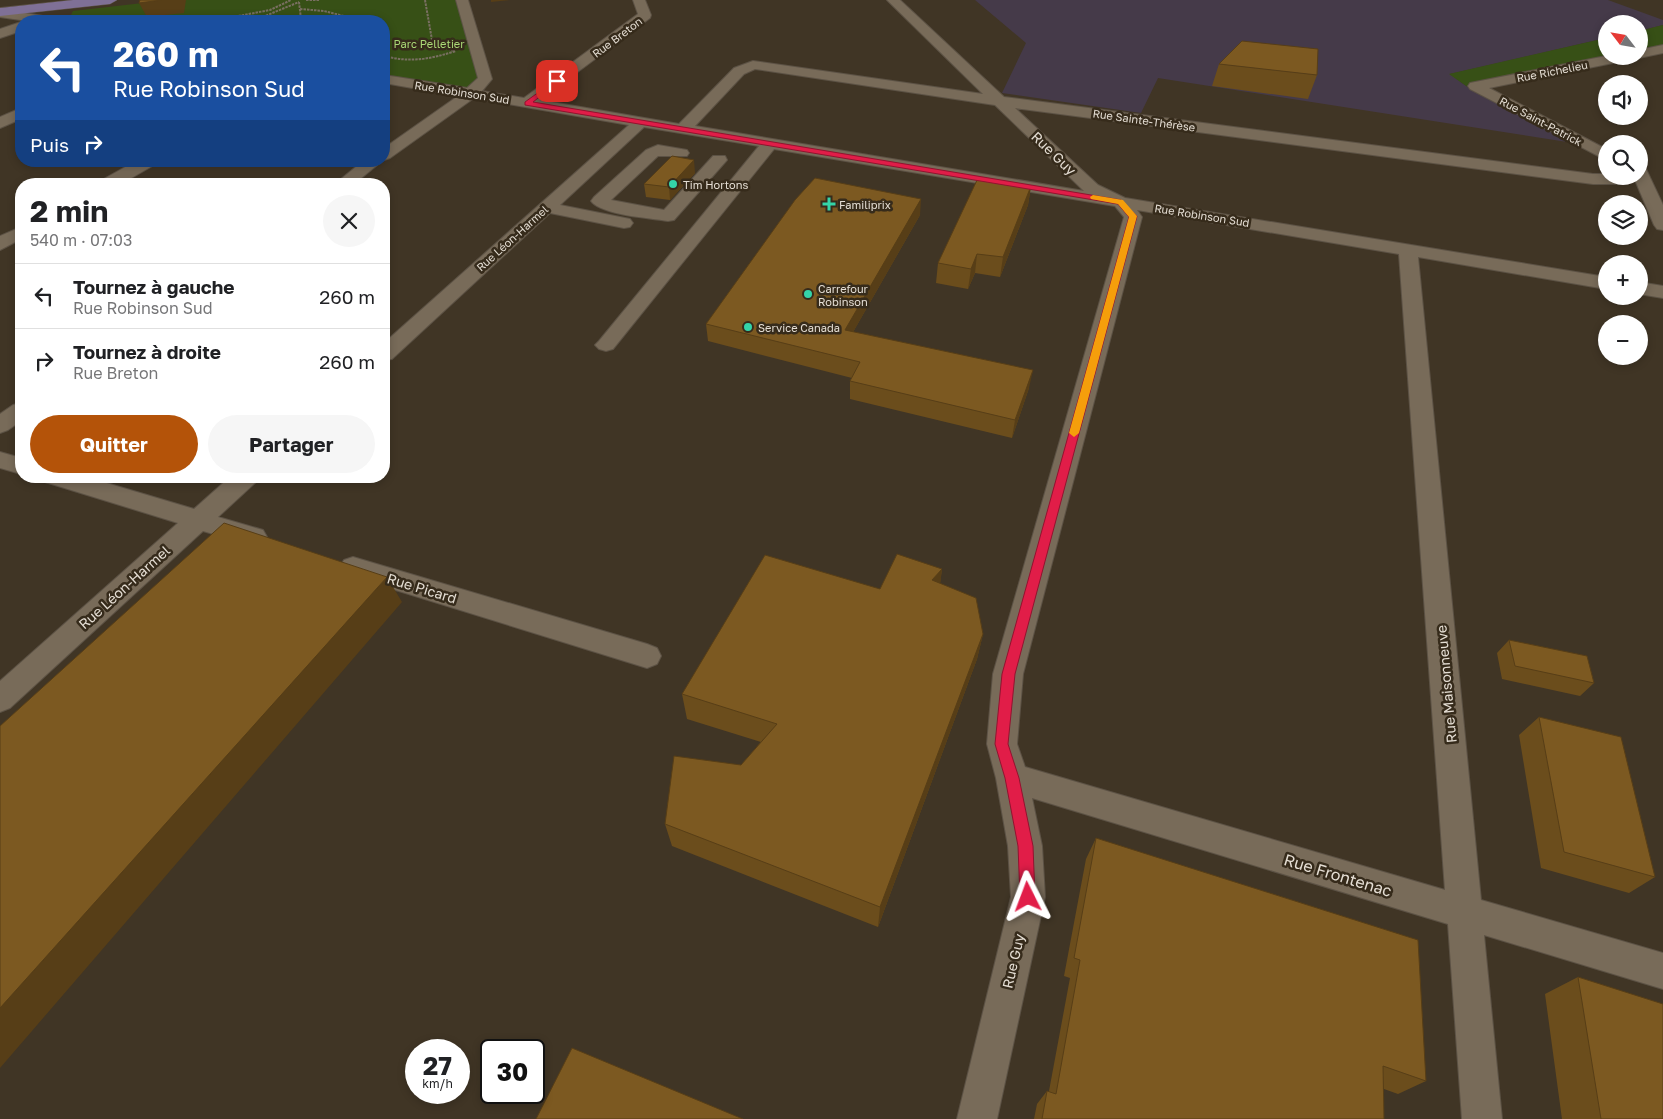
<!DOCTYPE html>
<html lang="fr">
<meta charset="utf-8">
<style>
:root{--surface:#fff;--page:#f6f6f6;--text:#202124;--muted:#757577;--line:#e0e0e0;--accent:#b45309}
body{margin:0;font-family:"Golos Text",sans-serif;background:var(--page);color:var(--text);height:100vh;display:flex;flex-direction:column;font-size:19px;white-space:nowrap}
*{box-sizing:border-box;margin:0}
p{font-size:16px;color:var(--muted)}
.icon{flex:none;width:28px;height:28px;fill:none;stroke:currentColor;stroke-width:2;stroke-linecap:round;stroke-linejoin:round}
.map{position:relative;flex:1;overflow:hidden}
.drawer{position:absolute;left:15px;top:178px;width:375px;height:305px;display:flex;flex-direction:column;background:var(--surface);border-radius:20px;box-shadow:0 2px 8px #0003}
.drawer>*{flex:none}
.hud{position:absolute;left:15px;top:15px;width:375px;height:152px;border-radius:20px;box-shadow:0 2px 8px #0003;background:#1a4fa0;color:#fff;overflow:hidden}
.needle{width:32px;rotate:301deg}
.controls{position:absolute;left:1598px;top:15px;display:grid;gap:10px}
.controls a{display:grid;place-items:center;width:50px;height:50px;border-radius:50%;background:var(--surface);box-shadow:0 2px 8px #0003;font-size:25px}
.speed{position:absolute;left:405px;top:1039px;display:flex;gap:10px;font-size:25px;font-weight:700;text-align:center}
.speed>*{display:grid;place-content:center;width:65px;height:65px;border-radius:50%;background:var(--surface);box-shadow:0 2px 8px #0003;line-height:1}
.speed small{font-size:12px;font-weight:400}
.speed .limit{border:2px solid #111;border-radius:8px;background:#fff;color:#111}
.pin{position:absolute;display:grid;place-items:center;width:42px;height:42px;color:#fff;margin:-21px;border-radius:10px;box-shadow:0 2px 8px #0006}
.me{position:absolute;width:55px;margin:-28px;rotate:357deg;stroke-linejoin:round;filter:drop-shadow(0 0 4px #0008)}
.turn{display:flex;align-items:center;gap:18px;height:105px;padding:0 15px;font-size:22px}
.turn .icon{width:65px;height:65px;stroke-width:2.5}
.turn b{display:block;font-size:35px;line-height:42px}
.then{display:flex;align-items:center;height:48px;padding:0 15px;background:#0003;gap:10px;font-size:19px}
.round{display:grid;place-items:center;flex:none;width:52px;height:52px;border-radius:26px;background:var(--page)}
.headline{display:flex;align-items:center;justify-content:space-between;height:85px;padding:0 15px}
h1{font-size:30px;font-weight:700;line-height:38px}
.button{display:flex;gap:10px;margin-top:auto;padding:10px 15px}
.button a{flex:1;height:58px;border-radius:30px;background:var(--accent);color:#fff;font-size:20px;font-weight:700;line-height:58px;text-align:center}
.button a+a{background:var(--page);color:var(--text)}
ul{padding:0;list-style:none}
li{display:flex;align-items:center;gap:15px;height:65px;padding:0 15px;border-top:1px solid var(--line)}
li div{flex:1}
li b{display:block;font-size:19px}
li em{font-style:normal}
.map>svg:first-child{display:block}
.industrial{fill:#453a49}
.green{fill:#375016}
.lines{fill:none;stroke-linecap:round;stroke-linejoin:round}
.minor-casing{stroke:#5c5245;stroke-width:2}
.major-casing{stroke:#5c5245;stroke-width:1}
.path{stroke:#796f61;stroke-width:2;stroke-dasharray:2.5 1;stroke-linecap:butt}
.minor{fill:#786b59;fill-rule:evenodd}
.major{fill:#7f7096;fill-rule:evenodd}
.wall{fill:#6b4d1c}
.shaded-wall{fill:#573e17}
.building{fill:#7c5921;stroke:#573e17}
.route{fill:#e11d48;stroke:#92132f}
.slow{fill:#f59e0b}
.poi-dot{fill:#34d4a8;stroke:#362b1b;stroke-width:2}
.labels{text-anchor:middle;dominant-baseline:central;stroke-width:5;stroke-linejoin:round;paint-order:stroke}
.far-street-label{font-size:11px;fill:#e5ded4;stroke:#362b1b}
.far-park-label{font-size:11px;fill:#aad976;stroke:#362b1b}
.far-poi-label{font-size:11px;fill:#e5ded4;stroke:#362b1b;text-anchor:start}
.street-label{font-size:14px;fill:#e5ded4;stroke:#362b1b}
.near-street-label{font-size:16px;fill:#e5ded4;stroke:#362b1b}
</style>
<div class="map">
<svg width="1663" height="1119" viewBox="0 0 1663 1119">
<rect width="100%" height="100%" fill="#403525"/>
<path class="industrial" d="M975 0H1608L1663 20V25L1639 31V24H1606V38L1450 74 1469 88 1580 144 1158 78 1141 113 1002 93 1026 43Z"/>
<path class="green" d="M169 0H462L485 79 470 94 384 78V21H79L70 17 73 11Z
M1663 25V50L1639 55V31Z
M1606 38V56H1631L1469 88 1449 74Z"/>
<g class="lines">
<defs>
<path id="minor" d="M456 0H468L492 79 482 91 524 98 638 14 633 0H645L651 15 650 18 540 100 679 124 734 68 753 61 983 94 887 0H900L1004 97 1593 174H1606V176H1639V168L1646 169 1663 205V230L1657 229 1654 225 1635 180 1620 184H1593L1015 108 1098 185 1125 198 1606 277V289L1418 257 1481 900 1663 953V989L1484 935 1502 1119H1462L1448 924 1032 798 1042 846 1045 897 997 1119H957L1011 897 1008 846 996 778 987 744 993 674 1124 217 1115 206 774 149 613 349 606 351 599 349 595 345 599 341 759 146 644 127 560 205 630 219 633 223 630 227 624 228 550 213 392 359 384 360V343L629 125 474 98 390 158 384 160V148L458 96 384 83V75L467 88 478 78ZM755 69 995 105 1084 191 695 126 744 74ZM1137 210 1399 254 1445 890 1025 767 1017 744 1023 674 1142 217Z
M0 9 49 17 56 21H27L0 17Z
M21 22V31L0 38V29Z
M1663 45V53L1639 58 1634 57 1628 60 1489 88 1606 149V160L1470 89 1468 86 1470 83 1475 82 1606 56H1639V50Z
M21 108V119L0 128V117Z
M658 145 687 150 689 153 687 156H658L611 200 664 210 713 156H725L727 160 674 220 668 221C650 218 601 215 591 201L594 197 646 150Z
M136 161H156L154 165 121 184H100L102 180Z
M363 161H382L354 184H335Z
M21 227V239L0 250V236Z
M1639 282 1663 286V298L1639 294Z
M21 403V421L8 430 0 433V414L13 405Z
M0 452 21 458V474L0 468Z
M42 476H83L194 509 231 476H259L256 482 218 517 263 530 267 537 263 544 254 546 203 531 10 708 0 712V681L178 523 45 482Z
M353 557 647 644 657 648 661 656 657 664 647 668 344 574 340 567 344 560Z"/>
<path id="major" d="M73 0H117L110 4 0 16V8Z"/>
</defs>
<use href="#minor" class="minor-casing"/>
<use href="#major" class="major-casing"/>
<path class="path" d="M306 0H320
M425 0 432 40 435 44 454 51
M299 2 301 19
M300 9 324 11 364 21
M228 18 270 10 291 0
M253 21 299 2
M384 56C411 63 430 59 456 51"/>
<use href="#minor" class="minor"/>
<use href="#major" class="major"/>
</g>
<path class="wall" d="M1219 64 1317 75 1308 99 1212 86Z
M695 173 670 200 646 197 644 184Z
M1031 186 1028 205 1000 277 975 273 968 289 936 283 938 263Z
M920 215 853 332 1029 388 1012 438 850 399V381L852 378 708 341 706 324Z
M942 569 940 583 983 634 977 659 878 927 672 846 665 824 741 765 761 742 687 719 682 694 880 589Z
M1509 640 1594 683 1580 696 1502 679 1497 653Z
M1539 717 1655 877 1629 893 1541 868 1519 735Z
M1096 838 1426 1081 1398 1094 1384 1089V1119H1034L1037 1104 1047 1091H1049L1070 978 1064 976 1086 859Z
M1578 977 1663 1119H1562L1545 994Z"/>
<path class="shaded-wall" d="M162 0H186L184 13 147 17 139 3Z
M491 0H510L491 2Z
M694 160 695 173 670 200 669 187Z
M1031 186 1028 205 1000 277 1003 257Z
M921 199 920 215 844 348 845 330Z
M977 254 975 273 968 289 971 269Z
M1033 370 1029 388 1012 438 1015 420Z
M942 569 939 595 932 580Z
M387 577 402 602 0 1068V1008Z
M983 634 977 659 878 927 880 907Z"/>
<path class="building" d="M140 0H162L139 3Z
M1242 41 1318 49 1317 75 1219 64Z
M672 156 694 160 669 187 644 184Z
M815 178 921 199 845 330 1033 370 1015 420 850 381 860 362 706 324 795 200Z
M978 178 1031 186 1003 257 977 254 971 269 938 263Z
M224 523 387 577 0 1008V726Z
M897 554 942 569 932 580 976 598 983 634 880 907 665 824 674 756 741 765 777 724 682 694 765 555 880 589Z
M1509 640 1587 656 1594 683 1515 666Z
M1539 717 1621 737 1655 877 1564 852Z
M1096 838 1418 940 1426 1081 1383 1066 1384 1119H1042L1047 1091 1056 1094 1080 960 1074 958Z
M1578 977 1663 1004V1119H1601Z
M572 1048 743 1119H536Z"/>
<path class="route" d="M557 79 560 81 559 82 533 102 1121 200 1137 216 1015 674 1008 744 1019 778 1033 846 1035 897 1033 902 1028 905 1022 902 1020 897 1018 846 1005 778 995 744 1002 674 1129 217 1118 204 525 105V102Z"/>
<path class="slow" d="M1093 195 1123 200 1137 216 1079 433 1074 437 1069 433 1129 217 1118 204 1091 199 1090 197Z"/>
<g class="poi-dot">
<circle cx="673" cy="184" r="5"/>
<path d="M826.5 196.5h5v5h5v5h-5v5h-5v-5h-5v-5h5z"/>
<circle cx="808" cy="294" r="5"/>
<circle cx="748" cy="327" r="5"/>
</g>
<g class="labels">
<g class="far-street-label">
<text transform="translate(617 37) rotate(-37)">Rue Breton</text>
<text transform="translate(1552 71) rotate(-11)">Rue Richelieu</text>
<text transform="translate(462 92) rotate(9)">Rue Robinson Sud</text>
<text transform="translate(1144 120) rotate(8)">Rue Sainte-Thérèse</text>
<text transform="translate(1541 121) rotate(28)">Rue Saint-Patrick</text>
<text transform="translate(1202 215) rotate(9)">Rue Robinson Sud</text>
<text transform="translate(512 238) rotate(-42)">Rue Léon-Harmel</text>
</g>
<g class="far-park-label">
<text x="429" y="43">Parc Pelletier</text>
</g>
<g class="far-poi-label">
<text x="683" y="184">Tim Hortons</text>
<text x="839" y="204">Familiprix</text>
<text x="818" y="288">Carrefour<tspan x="818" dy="13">Robinson</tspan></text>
<text x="758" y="327">Service Canada</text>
</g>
<g class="street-label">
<text transform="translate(1054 153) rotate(44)">Rue Guy</text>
<text transform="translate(124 587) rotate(-42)">Rue Léon-Harmel</text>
<text transform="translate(422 588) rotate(17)">Rue Picard</text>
<text transform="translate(1446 684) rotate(-95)">Rue Maisonneuve</text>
<text transform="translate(1013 961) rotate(-77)">Rue Guy</text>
</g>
<g class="near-street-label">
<text transform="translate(1338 875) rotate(17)">Rue Frontenac</text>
</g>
</g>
</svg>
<div class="controls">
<a><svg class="needle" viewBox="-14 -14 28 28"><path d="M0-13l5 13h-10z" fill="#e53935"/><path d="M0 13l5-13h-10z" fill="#757577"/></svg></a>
<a><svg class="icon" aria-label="sound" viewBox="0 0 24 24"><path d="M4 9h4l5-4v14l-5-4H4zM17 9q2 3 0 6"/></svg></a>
<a><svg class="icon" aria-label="search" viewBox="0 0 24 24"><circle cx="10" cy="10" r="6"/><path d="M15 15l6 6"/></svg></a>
<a><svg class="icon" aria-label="layers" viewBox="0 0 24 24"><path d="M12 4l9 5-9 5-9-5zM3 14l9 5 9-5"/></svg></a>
<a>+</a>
<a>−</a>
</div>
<div class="speed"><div>27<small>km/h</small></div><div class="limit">30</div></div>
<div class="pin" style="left:557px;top:81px;background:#d93025"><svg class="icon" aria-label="arrive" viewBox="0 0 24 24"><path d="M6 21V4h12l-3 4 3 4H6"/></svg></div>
<svg class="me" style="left:1028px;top:897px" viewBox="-20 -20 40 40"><path d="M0-17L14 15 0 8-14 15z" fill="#e11d48" stroke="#fff" stroke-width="4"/></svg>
<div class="hud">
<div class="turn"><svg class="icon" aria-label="left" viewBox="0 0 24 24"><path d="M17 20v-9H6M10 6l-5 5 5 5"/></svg><div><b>260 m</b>Rue Robinson Sud</div></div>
<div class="then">Puis<svg class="icon" aria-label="right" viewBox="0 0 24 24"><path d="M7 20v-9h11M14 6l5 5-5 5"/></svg></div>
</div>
<section class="drawer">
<div class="headline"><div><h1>2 min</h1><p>540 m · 07:03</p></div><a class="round"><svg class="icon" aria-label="close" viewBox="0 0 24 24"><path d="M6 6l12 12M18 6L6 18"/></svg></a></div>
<ul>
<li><svg class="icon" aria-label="left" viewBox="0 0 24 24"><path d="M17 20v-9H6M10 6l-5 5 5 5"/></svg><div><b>Tournez à gauche</b><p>Rue Robinson Sud</p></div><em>260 m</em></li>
<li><svg class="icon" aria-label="right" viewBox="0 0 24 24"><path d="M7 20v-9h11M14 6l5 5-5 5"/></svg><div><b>Tournez à droite</b><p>Rue Breton</p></div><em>260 m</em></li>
</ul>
<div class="button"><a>Quitter</a><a>Partager</a></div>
</section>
</div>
